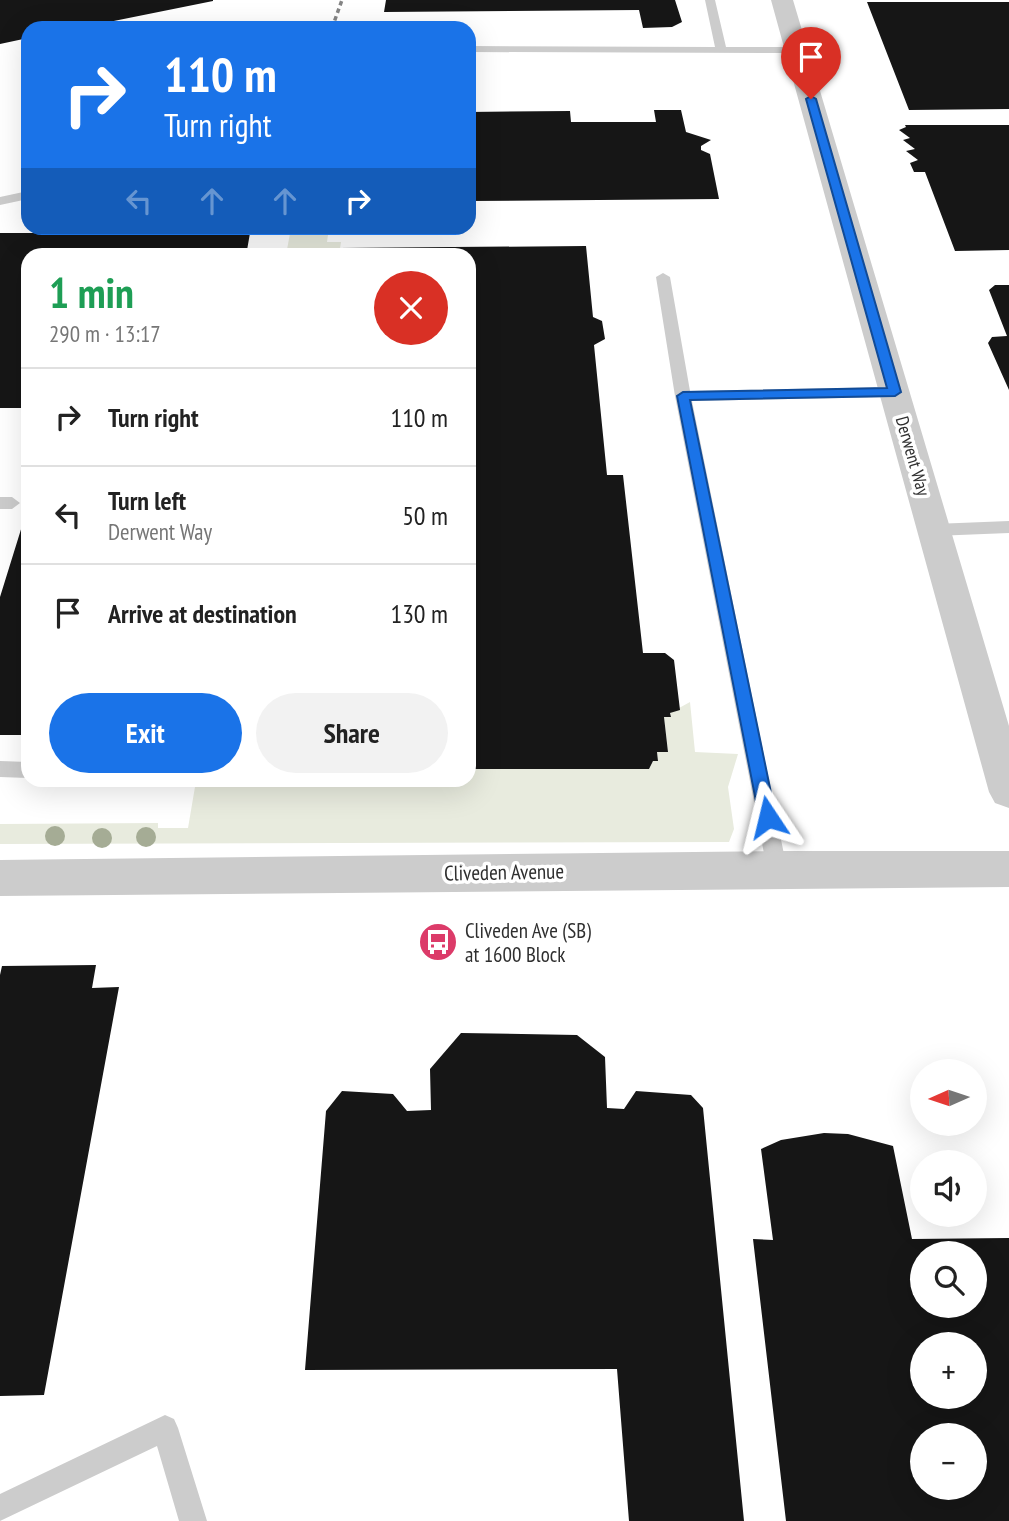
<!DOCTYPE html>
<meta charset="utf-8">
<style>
:root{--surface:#fff;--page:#f2f2f2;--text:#222;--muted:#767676;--line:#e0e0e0;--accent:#1a73e8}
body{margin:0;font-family:"PT Sans Narrow",sans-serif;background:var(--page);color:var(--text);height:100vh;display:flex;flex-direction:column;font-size:26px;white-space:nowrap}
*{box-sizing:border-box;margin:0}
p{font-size:23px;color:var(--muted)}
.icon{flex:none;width:38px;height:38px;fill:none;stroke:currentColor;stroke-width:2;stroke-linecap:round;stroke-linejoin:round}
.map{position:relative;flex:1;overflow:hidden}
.side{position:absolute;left:21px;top:248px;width:455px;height:539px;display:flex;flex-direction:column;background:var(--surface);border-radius:21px;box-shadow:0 7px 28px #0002}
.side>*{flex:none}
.guide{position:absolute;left:21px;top:21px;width:455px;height:214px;border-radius:21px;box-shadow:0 7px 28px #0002;background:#1a73e8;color:#fff;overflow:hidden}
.needle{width:46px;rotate:267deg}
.controls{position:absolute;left:910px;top:1059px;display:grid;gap:14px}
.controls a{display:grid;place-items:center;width:77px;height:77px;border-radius:50%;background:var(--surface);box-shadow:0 7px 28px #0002;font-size:35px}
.pin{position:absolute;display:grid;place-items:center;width:60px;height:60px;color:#fff;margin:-72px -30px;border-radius:50% 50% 50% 0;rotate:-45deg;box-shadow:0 0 7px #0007}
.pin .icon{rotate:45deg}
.me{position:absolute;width:77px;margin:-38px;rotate:350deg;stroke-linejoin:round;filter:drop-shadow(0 0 5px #0008)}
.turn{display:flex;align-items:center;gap:24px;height:147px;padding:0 28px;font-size:32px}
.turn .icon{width:91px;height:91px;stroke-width:2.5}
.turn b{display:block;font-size:49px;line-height:60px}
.lanes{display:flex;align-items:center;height:66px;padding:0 28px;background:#0003;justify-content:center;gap:35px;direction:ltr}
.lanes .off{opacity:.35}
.round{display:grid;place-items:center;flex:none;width:74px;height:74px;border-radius:37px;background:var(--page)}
.headline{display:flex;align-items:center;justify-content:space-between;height:119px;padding:0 28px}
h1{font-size:42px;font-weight:700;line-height:52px;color:#1e9e55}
.cta{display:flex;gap:14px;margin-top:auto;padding:14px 28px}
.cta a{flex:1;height:80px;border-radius:42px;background:var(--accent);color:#fff;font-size:28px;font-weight:700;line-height:80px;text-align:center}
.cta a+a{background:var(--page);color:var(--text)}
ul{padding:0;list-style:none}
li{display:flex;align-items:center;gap:21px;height:98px;padding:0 28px;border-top:2px solid var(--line)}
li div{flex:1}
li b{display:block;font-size:26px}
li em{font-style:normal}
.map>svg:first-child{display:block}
.green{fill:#e8ebde}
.building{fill:#161616;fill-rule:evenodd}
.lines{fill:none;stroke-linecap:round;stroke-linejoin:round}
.service{fill:#ccc;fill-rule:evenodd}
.tertiary{fill:#ccc;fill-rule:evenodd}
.rail{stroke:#848484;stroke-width:3.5;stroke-dasharray:4.5 3.5;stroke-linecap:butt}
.tree{fill:#a5ac95}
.route{fill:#1a73e8;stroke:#114b97;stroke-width:2}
.labels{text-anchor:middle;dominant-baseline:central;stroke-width:7;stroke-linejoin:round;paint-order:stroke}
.far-street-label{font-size:18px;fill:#2f2f2f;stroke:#fff}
.street-label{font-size:21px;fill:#2f2f2f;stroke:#fff}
.poi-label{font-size:21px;fill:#2f2f2f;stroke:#fff;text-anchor:start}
</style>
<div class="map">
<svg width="1009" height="1521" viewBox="0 0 1009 1521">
<rect width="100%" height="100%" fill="#fff"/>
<path class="green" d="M291 228H329L327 242H341L339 255H286Z
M690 702 695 752 738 754 728 787 734 829 729 842 0 844V824L158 823V828H188L196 781 469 780V769H649L653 761H658L657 752 668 751 664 717H671L670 713Z"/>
<path class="building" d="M0 0H213V1L79 28H28V38L0 44Z
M386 0H675L682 22 672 27 643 28 639 10 384 12Z
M867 2H1009V109L909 110Z
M654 110H681L686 132 711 140 701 146V150L710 154 719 199 469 201V112L570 111 571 122H656Z
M905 125H1009V250L955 251 925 172H914L910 163 918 160 906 151 915 149 903 140 910 138 899 130 906 127Z
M0 233H250L246 256H28V408H0Z
M586 246 593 317 602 321 605 339 594 345 607 475H623L643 653H665L674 660 680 710 670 713 671 717H664L668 752H657L658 761H653L649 769H469V256H339L340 248Z
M995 285H1009V390L988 343 992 337 1007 336 989 290Z
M27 510 28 735H0V597Z
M96 965 92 988 119 987 44 1395 0 1396V975L2 966Z
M461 1033 577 1035 605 1057 607 1108 624 1109 636 1091 691 1095 703 1108 744 1521H629L617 1369 305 1370 326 1111 342 1091 393 1094 407 1111 431 1110 430 1069Z
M824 1133 848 1134 893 1146 912 1239 1009 1238V1521H786L753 1239 773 1240 761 1149 781 1140ZM922 1253H975V1306H922ZM922 1344H975V1396H922ZM922 1435H975V1488H922Z"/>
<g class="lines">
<path class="service" d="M705 0H715L726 47H796L802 50 796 53 469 52V46L715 47Z
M28 191V199L0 205V197Z
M663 273 670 277 690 391 895 387 903 392 895 397 692 401 787 869 784 875 777 878 770 875 767 869 675 396 656 277Z
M0 497H12L20 503 12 509H0Z
M1009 521V533L934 536 926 530 934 524Z
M0 761 28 762V778L0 777Z
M165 1415 174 1419 178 1428 207 1521H179L157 1446 0 1521V1494Z"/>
<path class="tertiary" d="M771 0H793L1009 726V808L995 803 989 792Z
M777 851H1009V887L0 896V860Z"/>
<path class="rail" d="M332 28 342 0"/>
</g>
<g class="tree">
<circle cx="55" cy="836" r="10"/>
<circle cx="146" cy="837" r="10"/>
<circle cx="102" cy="838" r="10"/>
</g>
<path class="route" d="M811 96 816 99 901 392 895 396 690 400 776 817 768 823 759 817 677 396 683 392 887 388 806 99Z"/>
<defs>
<symbol id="bus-disc" viewBox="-11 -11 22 22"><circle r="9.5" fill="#dc3b69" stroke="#fff"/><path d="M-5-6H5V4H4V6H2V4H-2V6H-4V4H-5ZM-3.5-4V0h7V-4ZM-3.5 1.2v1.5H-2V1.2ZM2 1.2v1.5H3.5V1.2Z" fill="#fff"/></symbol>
</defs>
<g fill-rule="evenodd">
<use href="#bus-disc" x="416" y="920" width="44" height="44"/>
</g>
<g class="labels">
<g class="far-street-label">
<text transform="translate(913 456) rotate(74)">Derwent Way</text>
</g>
<g class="street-label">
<text transform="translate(504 872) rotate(-1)">Cliveden Avenue</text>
</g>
<g class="poi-label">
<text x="465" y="930">Cliveden Ave (SB)<tspan x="465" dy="24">at 1600 Block</tspan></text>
</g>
</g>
</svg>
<div class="controls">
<a><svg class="needle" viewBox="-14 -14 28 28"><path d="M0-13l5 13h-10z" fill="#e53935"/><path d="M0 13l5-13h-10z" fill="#767676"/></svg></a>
<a><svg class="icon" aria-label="sound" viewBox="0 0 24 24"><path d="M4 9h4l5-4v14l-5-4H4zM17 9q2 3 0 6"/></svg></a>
<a><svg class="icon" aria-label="search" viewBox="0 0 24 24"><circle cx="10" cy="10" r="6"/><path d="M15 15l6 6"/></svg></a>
<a>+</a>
<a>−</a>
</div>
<div class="pin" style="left:811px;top:99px;background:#d93025"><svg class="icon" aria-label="arrive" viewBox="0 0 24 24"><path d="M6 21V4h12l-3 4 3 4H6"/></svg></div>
<svg class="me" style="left:768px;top:817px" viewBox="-20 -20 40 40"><path d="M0-17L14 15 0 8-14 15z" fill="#1a73e8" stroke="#fff" stroke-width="4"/></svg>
<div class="guide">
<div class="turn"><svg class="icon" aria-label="right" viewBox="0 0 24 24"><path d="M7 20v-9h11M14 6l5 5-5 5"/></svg><div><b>110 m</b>Turn right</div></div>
<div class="lanes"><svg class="icon off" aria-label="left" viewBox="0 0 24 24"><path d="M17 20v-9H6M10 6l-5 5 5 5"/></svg><svg class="icon off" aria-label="ahead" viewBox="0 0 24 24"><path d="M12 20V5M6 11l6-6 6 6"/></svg><svg class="icon off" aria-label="ahead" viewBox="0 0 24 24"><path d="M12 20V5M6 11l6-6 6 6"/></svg><svg class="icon" aria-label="right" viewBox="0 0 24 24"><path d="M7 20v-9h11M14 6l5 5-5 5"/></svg></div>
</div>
<section class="side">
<div class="headline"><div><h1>1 min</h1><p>290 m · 13:17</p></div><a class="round" style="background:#d93025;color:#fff"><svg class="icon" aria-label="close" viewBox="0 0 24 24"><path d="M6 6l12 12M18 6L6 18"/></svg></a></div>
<ul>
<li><svg class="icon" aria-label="right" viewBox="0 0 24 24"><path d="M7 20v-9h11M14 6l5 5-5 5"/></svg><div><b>Turn right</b></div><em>110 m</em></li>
<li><svg class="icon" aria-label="left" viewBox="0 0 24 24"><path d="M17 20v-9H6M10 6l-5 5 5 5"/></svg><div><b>Turn left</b><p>Derwent Way</p></div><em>50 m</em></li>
<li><svg class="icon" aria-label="arrive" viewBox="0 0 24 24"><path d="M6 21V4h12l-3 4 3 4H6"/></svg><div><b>Arrive at destination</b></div><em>130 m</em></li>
</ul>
<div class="cta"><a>Exit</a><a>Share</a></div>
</section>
</div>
